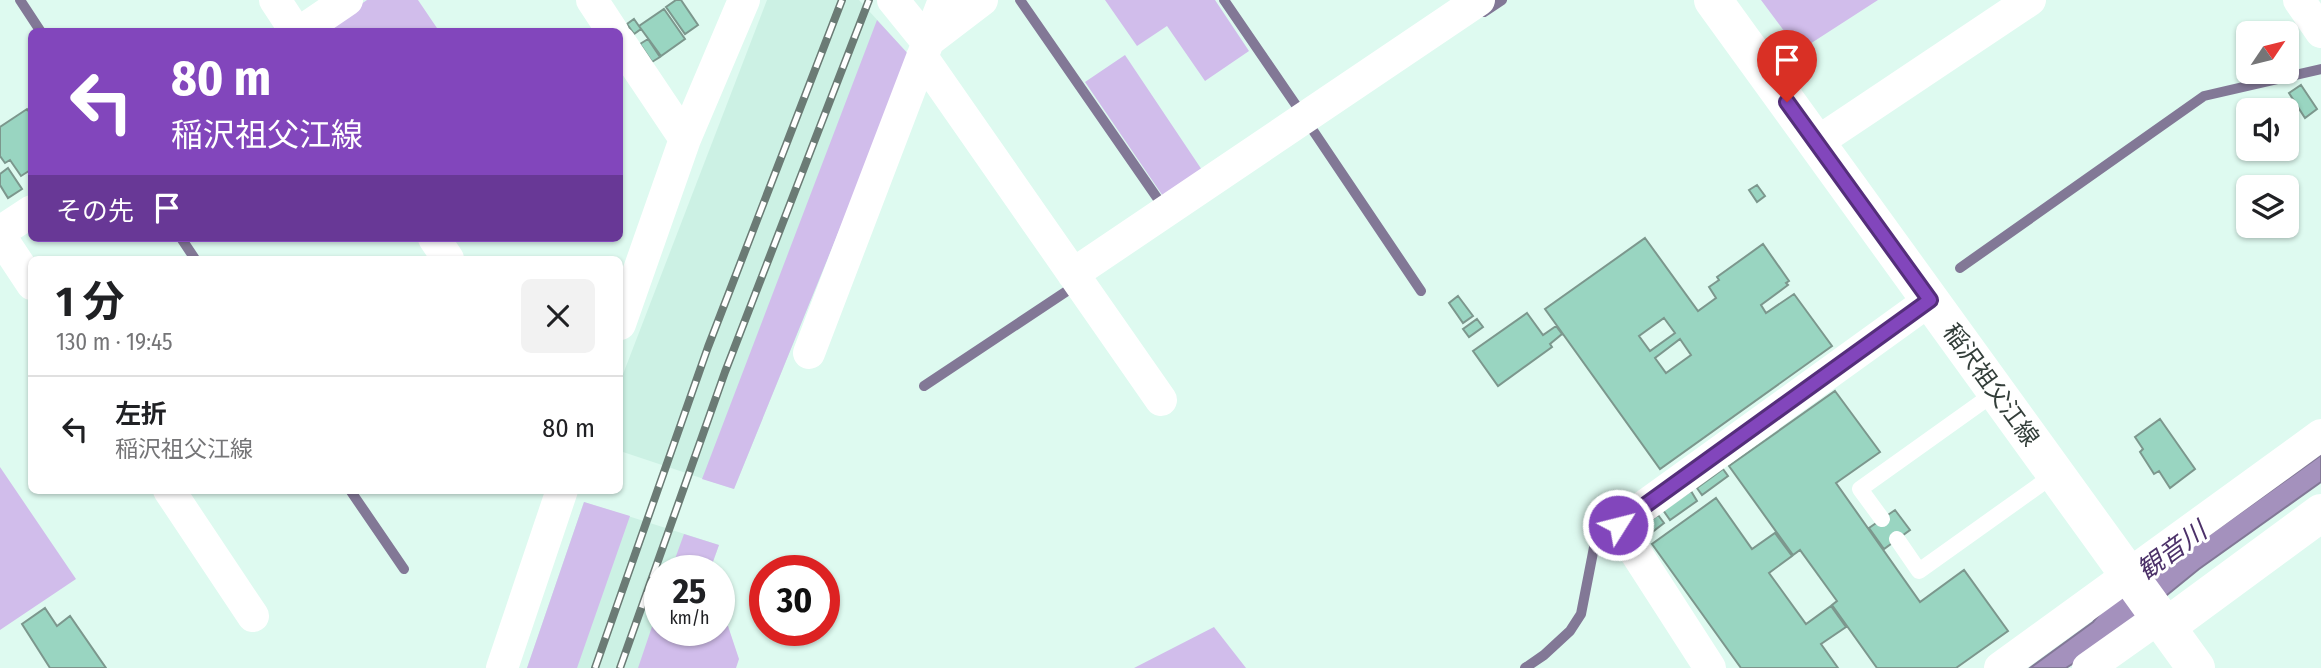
<!DOCTYPE html>
<html lang="ja">
<meta charset="utf-8">
<style>
:root{--surface:#fff;--page:#f2f2f2;--text:#202124;--muted:#757577;--line:#e0e0e0}
body{margin:0;font-family:"Fira Sans Condensed","Noto Sans JP",sans-serif;background:var(--page);color:var(--text);height:100vh;display:flex;flex-direction:column;font-size:26px;white-space:nowrap}
*{box-sizing:border-box;margin:0}
p{font-size:23px;color:var(--muted)}
.icon{flex:none;width:38px;height:38px;fill:none;stroke:currentColor;stroke-width:2;stroke-linecap:round;stroke-linejoin:round}
.map{position:relative;flex:1;overflow:hidden}
.details{position:absolute;left:28px;top:256px;width:595px;height:238px;display:flex;flex-direction:column;background:var(--surface);border-radius:10px;box-shadow:0 2px 5px #0004}
.details>*{flex:none}
.top-card{position:absolute;left:28px;top:28px;width:595px;height:214px;border-radius:10px;box-shadow:0 2px 5px #0004;background:#8246bc;color:#fff;overflow:hidden}
.needle{width:46px;rotate:55deg}
.buttons{position:absolute;left:2236px;top:21px;display:grid;gap:14px}
.buttons a{display:grid;place-items:center;width:63px;height:63px;border-radius:10px;background:var(--surface);box-shadow:0 2px 5px #0004;font-size:35px}
.speed{position:absolute;left:644px;top:555px;display:flex;gap:14px;font-size:35px;font-weight:700;text-align:center}
.speed>*{display:grid;place-content:center;width:91px;height:91px;border-radius:50%;background:var(--surface);box-shadow:0 2px 5px #0004;line-height:1}
.speed small{font-size:18px;font-weight:400}
.speed .limit{border:10px solid #d22;background:#fff;color:#111}
.pin{position:absolute;display:grid;place-items:center;width:60px;height:60px;color:#fff;margin:-72px -30px;border-radius:50% 50% 50% 0;rotate:-45deg;box-shadow:0 0 7px #0007}
.pin .icon{rotate:45deg}
.me{position:absolute;width:77px;margin:-38px;rotate:54deg;stroke-linejoin:round;filter:drop-shadow(0 0 5px #0008)}
.turn{display:flex;align-items:center;gap:24px;height:147px;padding:0 28px;font-size:32px}
.turn .icon{width:91px;height:91px;stroke-width:2.5}
.turn b{display:block;font-size:49px;line-height:60px}
.then{display:flex;align-items:center;height:66px;padding:0 28px;background:#0003;gap:14px;font-size:26px}
.round{display:grid;place-items:center;flex:none;width:74px;height:74px;border-radius:10px;background:var(--page)}
.summary{display:flex;align-items:center;justify-content:space-between;height:119px;padding:0 28px}
h1{font-size:42px;font-weight:700;line-height:52px}
ul{padding:0;list-style:none}
li{display:flex;align-items:center;gap:21px;height:105px;padding:0 28px;border-top:2px solid var(--line)}
li div{flex:1}
li b{display:block;font-size:26px}
li em{font-style:normal}
.map>svg:first-child{display:block}
.built{fill:#ccf1e4}
.green{fill:#d1bdeb}
.water{fill:#a491bd;stroke:#827896;stroke-width:2}
.lines{fill:none;stroke-linecap:round;stroke-linejoin:round}
.stream{stroke:#827896;stroke-width:10}
.building{fill:#99d5c1;stroke:#7c978d;stroke-width:2;fill-rule:evenodd}
.service{stroke:#fff;stroke-width:16}
.minor{stroke:#fff;stroke-width:32}
.tertiary{stroke:#fff;stroke-width:38}
.secondary{stroke:#fff;stroke-width:38}
.rail-casing{stroke:#6b7b75;stroke-width:8}
.rail{stroke:#fff;stroke-width:5;stroke-dasharray:16;stroke-linecap:butt}
.route-casing{stroke:#542e7a;stroke-width:18}
.route{stroke:#8246bc;stroke-width:12}
.labels{text-anchor:middle;dominant-baseline:central;stroke-width:6;stroke-linejoin:round;paint-order:stroke}
.street-label{font-size:24px;fill:#333e3a;stroke:#fff}
.water-label{font-size:26px;font-style:italic;fill:#4c3169;stroke:#fff}
</style>
<div class="map">
<svg width="2321" height="668" viewBox="0 0 2321 668">
<rect width="100%" height="100%" fill="#defaf0"/>
<path class="built" d="M767 0H859L910 56 734 489 620 451V382Z
M584 502 719 545 710 570H660V630L678 668H527Z"/>
<path class="green" d="M367 0H418L439 31 327 32 329 26Z
M1105 0H1215L1249 51 1205 81 1167 26 1137 46Z
M1761 0H1878L1799 51Z
M877 20 910 56 734 489 702 479Z
M1125 55 1204 173 1165 199 1085 82Z
M0 467 76 579 0 630Z
M584 502 630 516 577 668H527Z
M684 534 719 545 710 570H671Z
M660 603V630H719V620L728 626 739 659 736 668H638Z
M1214 627 1246 668H1134Z"/>
<path class="water" d="M2321 455V482L2199 569 2119 634 2066 668H2030L2093 622 2102 611Z"/>
<g class="lines">
<path class="stream" d="M20 0 41 32
M1020 0 1160 202
M1224 0 1298 108
M1484 12 1502 0
M1310 126 1421 291
M181 238 195 259
M1960 268 2204 96 2321 69
M924 386 1070 289
M350 490 404 569
M1525 668 1544 655 1570 631 1581 614 1597 532 1612 516"/>
</g>
<path class="building" d="M676 0H681L698 25 685 34 666 7Z
M664 9 685 39 661 56 639 26Z
M634 19 641 29 634 34 627 24Z
M648 39 660 57 652 62 640 44Z
M2301 85 2317 109 2305 118 2289 93Z
M27 109 32 116V169L21 176 10 160 5 163 0 156V127Z
M8 168 22 189 8 198 0 185V174Z
M1757 185 1765 196 1757 202 1749 190Z
M1645 238 1698 311 1716 298 1709 287 1719 280 1717 277 1763 244 1789 281 1786 283 1788 285 1761 305 1766 313 1794 294 1832 346 1660 469 1545 309ZM1664 318 1675 333 1650 351 1639 336ZM1680 339 1691 355 1666 373 1655 358Z
M1458 296 1473 316 1463 323 1449 303Z
M1527 313 1543 335 1556 326 1562 334 1550 344 1552 347 1498 386 1473 351Z
M1477 319 1483 327 1469 337 1463 329Z
M1835 391 1880 452 1836 483 1920 602 1964 570 2008 631 1956 668H1877L1832 605 1837 601 1800 550 1793 555 1729 466Z
M2160 419 2195 469 2170 488 2159 471 2154 474 2140 452 2143 449 2135 437Z
M1723 469 1728 476 1702 495 1697 488Z
M1691 491 1697 501 1670 520 1663 510Z
M1716 498 1752 549 1775 533 1792 556 1769 573 1806 624 1831 606 1846 627 1821 644 1838 668H1741L1652 544Z
M1895 510 1910 530 1884 549 1869 528Z
M1658 515 1664 523 1651 533 1645 525Z
M45 608 57 626 70 616 106 668H50L22 624Z"/>
<g class="lines">
<path class="service" d="M1882 519 1860 489 1996 392
M1897 539 1919 571 2055 474"/>
<path class="minor" d="M275 0 296 32
M592 0 613 32
M893 0 927 42 982 0
M2299 0 2321 32
M300 32 347 0
M620 42 685 139
M922 57 1161 400
M1816 143 2030 0
M0 232 32 211
M0 236 32 284
M434 238 448 259
M1073 274 1479 0
M620 324 685 139 744 0
M809 353 944 0
M169 490 253 616
M502 668 562 490
M1710 668 1618 525 1930 300
M2000 668 2321 435
M2088 668 2160 617"/>
<path class="tertiary" d="M2166 627 2321 513"/>
<path class="secondary" d="M1713 0 2196 668"/>
<defs>
<path id="rail" d="M595 668 708 347 842 0
M620 668 725 372 869 0"/>
</defs>
<use href="#rail" class="rail-casing"/>
<use href="#rail" class="rail"/>
</g>
<g class="lines">
<defs>
<path id="route" d="M1618 525 1930 300 1787 102"/>
</defs>
<use href="#route" class="route-casing"/>
<use href="#route" class="route"/>
</g>
<g class="labels">
<g class="street-label">
<text transform="translate(1991 385) rotate(54)">稲沢祖父江線</text>
</g>
<g class="water-label">
<text transform="translate(2172 551) rotate(-36)">観音川</text>
</g>
</g>
</svg>
<div class="buttons">
<a><svg class="needle" viewBox="-14 -14 28 28"><path d="M0-13l5 13h-10z" fill="#e53935"/><path d="M0 13l5-13h-10z" fill="#757577"/></svg></a>
<a><svg class="icon" aria-label="sound" viewBox="0 0 24 24"><path d="M4 9h4l5-4v14l-5-4H4zM17 9q2 3 0 6"/></svg></a>
<a><svg class="icon" aria-label="layers" viewBox="0 0 24 24"><path d="M12 4l9 5-9 5-9-5zM3 14l9 5 9-5"/></svg></a>
</div>
<div class="speed"><div>25<small>km/h</small></div><div class="limit">30</div></div>
<div class="pin" style="left:1787px;top:102px;background:#d93025"><svg class="icon" aria-label="arrive" viewBox="0 0 24 24"><path d="M6 21V4h12l-3 4 3 4H6"/></svg></div>
<svg class="me" style="left:1618px;top:525px" viewBox="-20 -20 40 40"><circle r="17" fill="#8246bc" stroke="#fff" stroke-width="3"/><path d="M0-11L8 9 0 5-8 9z" fill="#fff"/></svg>
<div class="top-card">
<div class="turn"><svg class="icon" aria-label="left" viewBox="0 0 24 24"><path d="M17 20v-9H6M10 6l-5 5 5 5"/></svg><div><b>80 m</b>稲沢祖父江線</div></div>
<div class="then">その先<svg class="icon" aria-label="arrive" viewBox="0 0 24 24"><path d="M6 21V4h12l-3 4 3 4H6"/></svg></div>
</div>
<section class="details">
<div class="summary"><div><h1>1 分</h1><p>130 m · 19:45</p></div><a class="round"><svg class="icon" aria-label="close" viewBox="0 0 24 24"><path d="M6 6l12 12M18 6L6 18"/></svg></a></div>
<ul>
<li><svg class="icon" aria-label="left" viewBox="0 0 24 24"><path d="M17 20v-9H6M10 6l-5 5 5 5"/></svg><div><b>左折</b><p>稲沢祖父江線</p></div><em>80 m</em></li>
</ul>
</section>
</div>
